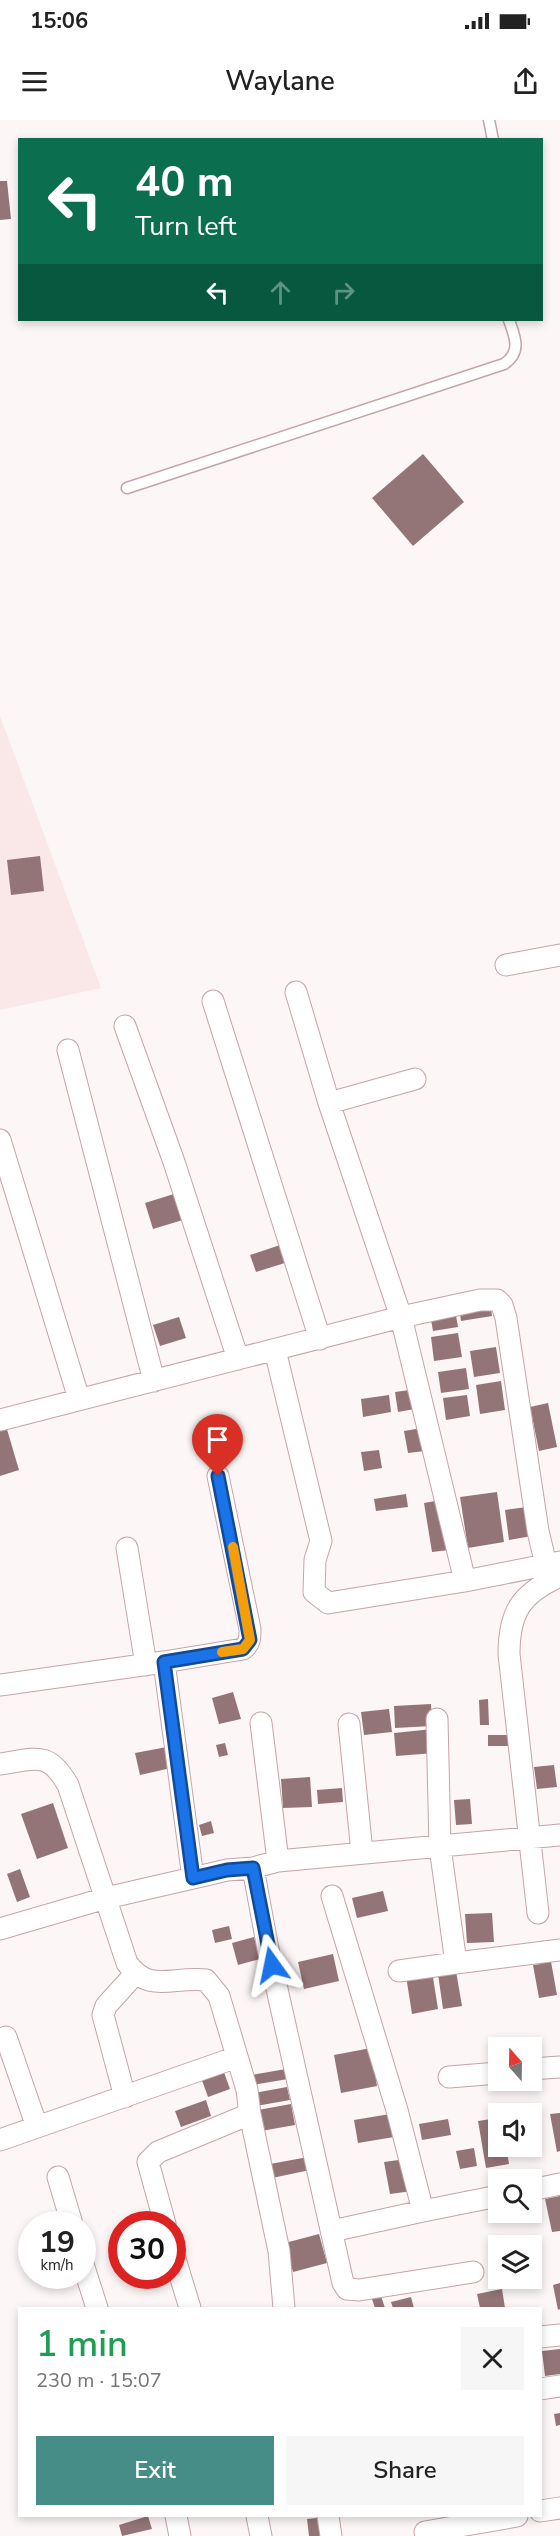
<!DOCTYPE html>
<meta charset="utf-8">
<style>
:root{--surface:#fff;--page:#f6f6f6;--text:#222;--muted:#767676;--accent:#478d87}
body{margin:0;font-family:"Nunito Sans",sans-serif;background:var(--page);color:var(--text);height:100vh;display:flex;flex-direction:column;font-size:22px;white-space:nowrap}
*{box-sizing:border-box;margin:0}
p{font-size:20px;color:var(--muted)}
.icon{flex:none;width:33px;height:33px;fill:none;stroke:currentColor;stroke-width:2;stroke-linecap:round;stroke-linejoin:round}
.map{position:relative;flex:1;overflow:hidden}
.drawer{position:absolute;left:18px;top:2187px;width:524px;height:210px;display:flex;flex-direction:column;background:var(--surface);border-radius:0px;box-shadow:0 3px 9px #0003}
.drawer>*{flex:none}
.banner{position:absolute;left:18px;top:18px;width:525px;height:183px;border-radius:0px;box-shadow:0 3px 9px #0003;background:#0b6e4f;color:#fff;overflow:hidden}
.needle{width:39px;rotate:340deg}
.tools{position:absolute;left:488px;top:1917px;display:grid;gap:12px}
.tools a{display:grid;place-items:center;width:54px;height:54px;border-radius:0px;background:var(--surface);box-shadow:0 3px 9px #0003;font-size:30px}
.speed{position:absolute;left:18px;top:2091px;display:flex;gap:12px;font-size:30px;font-weight:700;text-align:center}
.speed>*{display:grid;place-content:center;width:78px;height:78px;border-radius:50%;background:var(--surface);box-shadow:0 3px 9px #0003;line-height:1}
.speed small{font-size:15px;font-weight:400}
.speed .limit{border:9px solid #d22;background:#fff;color:#111}
.pin{position:absolute;display:grid;place-items:center;width:51px;height:51px;color:#fff;margin:-62px -26px;border-radius:50% 50% 50% 0;rotate:-45deg;box-shadow:0 0 6px #0007}
.pin .icon{rotate:45deg}
.me{position:absolute;width:66px;margin:-33px;rotate:348deg;stroke-linejoin:round;filter:drop-shadow(0 0 4px #0008)}
.turn{display:flex;align-items:center;gap:21px;height:126px;padding:0 18px;font-size:27px}
.turn .icon{width:78px;height:78px;stroke-width:2.5}
.turn b{display:block;font-size:42px;line-height:51px}
.lanes{display:flex;align-items:center;height:57px;padding:0 18px;background:#0003;justify-content:center;gap:30px;direction:ltr}
.lanes .off{opacity:.35}
.round{display:grid;place-items:center;flex:none;width:63px;height:63px;border-radius:0px;background:var(--page)}
.overview{display:flex;align-items:center;justify-content:space-between;height:102px;padding:0 18px}
h1{font-size:36px;font-weight:600;line-height:45px;color:#1e9e55}
.action{display:flex;gap:12px;margin-top:auto;padding:12px 18px}
.action a{flex:1;height:69px;border-radius:0px;background:var(--accent);color:#fff;font-size:24px;font-weight:600;line-height:69px;text-align:center}
.action a+a{background:var(--page);color:var(--text)}
.status{display:flex;justify-content:space-between;align-items:center;height:42px;padding:0 30px;background:var(--surface);direction:ltr}
.status svg{height:16px;fill:currentColor}
header{display:flex;justify-content:space-between;align-items:center;height:78px;padding:0 18px;background:var(--surface);font-size:27px;font-weight:600}
.map>svg:first-child{display:block}
.built{fill:#fae8e9}
.building{fill:#947577}
.lines{fill:none;stroke-linecap:round;stroke-linejoin:round}
.lane-casing{stroke:#c5a4a6;stroke-width:13}
.street-casing{stroke:#c5a4a6;stroke-width:23}
.lane{stroke:#fff;stroke-width:10}
.street{stroke:#fff;stroke-width:21}
.route-casing{stroke:#114b97;stroke-width:15}
.route{stroke:#1a73e8;stroke-width:10}
.slow{stroke:#f59e0b;stroke-width:10}
</style>
<div class="status"><b>15:06</b><svg viewBox="0 0 49 12"><path d="M0 12V9h3v3zM5 12V6h3v6zM10 12V3h3v9zM15 12V0h3v12zM26 1h20v11H26zM47 4h2v5h-2z"/></svg></div>
<header><svg class="icon" aria-label="menu" viewBox="0 0 24 24"><path d="M4 6h16M4 12h16M4 18h16"/></svg>Waylane<svg class="icon" aria-label="share" viewBox="0 0 24 24"><path d="M12 15V3M7 8l5-5 5 5M5 13v7h14v-7"/></svg></header>
<div class="map">
<svg width="560" height="2416" viewBox="0 0 560 2416">
<rect width="100%" height="100%" fill="#fdf6f6"/>
<path class="built" d="M0 596 101 868 0 890Z"/>
<path class="building" d="M0 61H7L11 99 0 100Z
M423 334 464 382 413 426 372 378Z
M40 736 44 771 11 775 7 740Z
M177 1073 186 1099 153 1109 145 1083Z
M283 1124 288 1142 256 1152 250 1135Z
M490 1182 492 1196 461 1201 459 1187Z
M455 1190 458 1207 433 1211 430 1194Z
M179 1197 186 1218 160 1226 153 1205Z
M458 1213 462 1237 434 1241 431 1217Z
M496 1227 500 1253 474 1257 470 1231Z
M466 1248 469 1269 441 1273 438 1252Z
M501 1261 505 1290 480 1294 476 1265Z
M417 1269 420 1288 398 1292 395 1272Z
M389 1275 391 1292 363 1297 361 1279Z
M467 1275 470 1296 446 1300 443 1278Z
M548 1283 557 1327 539 1331 530 1287Z
M6 1306 19 1350 0 1356V1308Z
M422 1308 425 1331 408 1333 404 1311Z
M379 1330 382 1348 364 1351 361 1332Z
M497 1372 504 1422 468 1428 460 1377Z
M406 1374 408 1387 376 1391 374 1379Z
M441 1380 449 1430 432 1432 424 1383Z
M527 1387 532 1416 509 1420 505 1390Z
M233 1572 241 1599 219 1604 212 1578Z
M488 1579 489 1605H480L479 1580Z
M431 1584 432 1606 395 1608 394 1586Z
M389 1589 392 1612 364 1615 361 1592Z
M433 1609 435 1633 396 1636 394 1613Z
M488 1615H511V1626H488Z
M225 1623 228 1635 219 1637 216 1625Z
M167 1627 171 1648 140 1655 135 1633Z
M554 1645 557 1667 537 1669 534 1647Z
M310 1657 312 1687 283 1688 281 1659Z
M342 1668 343 1682 318 1684 317 1670Z
M470 1679 472 1704 456 1705 454 1680Z
M53 1683 68 1728 37 1739 21 1694Z
M211 1701 214 1713 202 1716 199 1705Z
M20 1749 30 1777 17 1782 7 1754Z
M383 1771 388 1791 357 1798 352 1778Z
M492 1793 494 1822 467 1823 465 1794Z
M229 1806 232 1819 215 1823 212 1810Z
M254 1817 260 1839 238 1845 232 1823Z
M333 1834 339 1861 304 1869 298 1842Z
M550 1836 557 1875 539 1878 533 1845 541 1844 540 1837Z
M432 1851 438 1889 412 1894 406 1856Z
M456 1851 462 1886 443 1889 438 1854Z
M371 1928 377 1966 341 1973 334 1935Z
M221 1944 230 1969 208 1977 199 1952Z
M286 1949 288 1959 252 1965 251 1955Z
M287 1967 290 1980 256 1986 254 1973Z
M206 1980 211 1996 181 2007 175 1991Z
M291 1984 295 2005 261 2011 258 1990Z
M396 1993 400 2016 358 2023 354 2000Z
M560 1993V2031L557 2032 550 1994Z
M498 1998V2026H506L509 2044 486 2048 478 2001Z
M448 1999 451 2015 422 2020 419 2004Z
M474 2028 477 2046 460 2049 456 2031Z
M308 2037 310 2050 272 2058 270 2044Z
M406 2039 412 2071 390 2074 384 2042Z
M560 2076V2111L552 2112 545 2079Z
M319 2114 327 2143 293 2152 285 2123Z
M560 2163V2189L558 2190 553 2165Z
M502 2169 505 2188H480L477 2174Z
M381 2176 385 2188H375L372 2179Z
M411 2177 414 2188H393L391 2182Z
M560 2229V2254L545 2256 542 2231Z
M560 2293V2305L556 2306 554 2294Z
M148 2396 152 2409 122 2416 119 2405Z
M317 2398 320 2416H309L307 2399Z"/>
<g class="lines">
<defs>
<path id="lane" d="M489 0 493 20
M127 368 504 244C522 232 515 217 509 200"/>
<path id="street" d="M506 845 560 835
M296 872 329 983
M213 881 320 1219
M125 906 174 1042 238 1239
M68 930 154 1261
M415 959 329 983 401 1197 465 1461 560 1442
M0 1020 79 1279
M275 1230 321 1421 315 1440 314 1472 328 1483 465 1461
M0 1300 401 1197 480 1180H497L502 1185 506 1198 538 1411 546 1445
M127 1428 146 1545
M164 1542 193 1758 227 1750 253 1748
M0 1565 164 1542 243 1529C250 1523 250 1519 250 1509L218 1356
M261 1603 278 1741
M349 1604 362 1732
M0 1644C36 1639 48 1630 68 1665L127 1843C149 1874 172 1856 206 1860L219 1876 247 1970 250 1994 279 2131 284 2188
M332 1776 397 1990 423 2091 498 2076
M538 1793 509 1534C509 1491 522 1473 560 1456
M0 1809 106 1778 193 1758
M456 1843 560 1830
M399 1851 456 1843 440 1727 437 1599
M6 1917 37 2007
M531 1949 560 1947
M449 1957 498 1953
M125 1977 103 1895 106 1886 135 1854
M0 2020 237 1937
M58 2057 72 2104
M531 2070 560 2064
M165 2104 148 2042 158 2032 250 1994
M332 2111 423 2091
M172 2129 190 2188
M82 2141 97 2188
M473 2152 359 2170 347 2169 343 2163 268 1829 253 1748 278 1741 560 1715
M540 2217 560 2215
M540 2269 560 2266
M540 2391 560 2388
M176 2396 180 2416
M257 2396 261 2416
M328 2396 331 2416
M425 2412 517 2396"/>
</defs>
<use href="#lane" class="lane-casing"/>
<use href="#street" class="street-casing"/>
<use href="#lane" class="lane"/>
<use href="#street" class="street"/>
</g>
<g class="lines">
<defs>
<path id="route" d="M218 1356 250 1520 243 1529 164 1542 193 1758 227 1750 253 1748 272 1845"/>
</defs>
<use href="#route" class="route-casing"/>
<use href="#route" class="route"/>
<path class="slow" d="M222 1532 243 1529 250 1520 233 1427"/>
</g>
</svg>
<div class="tools">
<a><svg class="needle" viewBox="-14 -14 28 28"><path d="M0-13l5 13h-10z" fill="#e53935"/><path d="M0 13l5-13h-10z" fill="#767676"/></svg></a>
<a><svg class="icon" aria-label="sound" viewBox="0 0 24 24"><path d="M4 9h4l5-4v14l-5-4H4zM17 9q2 3 0 6"/></svg></a>
<a><svg class="icon" aria-label="search" viewBox="0 0 24 24"><circle cx="10" cy="10" r="6"/><path d="M15 15l6 6"/></svg></a>
<a><svg class="icon" aria-label="layers" viewBox="0 0 24 24"><path d="M12 4l9 5-9 5-9-5zM3 14l9 5 9-5"/></svg></a>
</div>
<div class="speed"><div>19<small>km/h</small></div><div class="limit">30</div></div>
<div class="pin" style="left:218px;top:1356px;background:#d93025"><svg class="icon" aria-label="arrive" viewBox="0 0 24 24"><path d="M6 21V4h12l-3 4 3 4H6"/></svg></div>
<svg class="me" style="left:272px;top:1845px" viewBox="-20 -20 40 40"><path d="M0-17L14 15 0 8-14 15z" fill="#1a73e8" stroke="#fff" stroke-width="4"/></svg>
<div class="banner">
<div class="turn"><svg class="icon" aria-label="left" viewBox="0 0 24 24"><path d="M17 20v-9H6M10 6l-5 5 5 5"/></svg><div><b>40 m</b>Turn left</div></div>
<div class="lanes"><svg class="icon" aria-label="left" viewBox="0 0 24 24"><path d="M17 20v-9H6M10 6l-5 5 5 5"/></svg><svg class="icon off" aria-label="ahead" viewBox="0 0 24 24"><path d="M12 20V5M6 11l6-6 6 6"/></svg><svg class="icon off" aria-label="right" viewBox="0 0 24 24"><path d="M7 20v-9h11M14 6l5 5-5 5"/></svg></div>
</div>
<section class="drawer">
<div class="overview"><div><h1>1 min</h1><p>230 m · 15:07</p></div><a class="round"><svg class="icon" aria-label="close" viewBox="0 0 24 24"><path d="M6 6l12 12M18 6L6 18"/></svg></a></div>
<div class="action"><a>Exit</a><a>Share</a></div>
</section>
</div>
